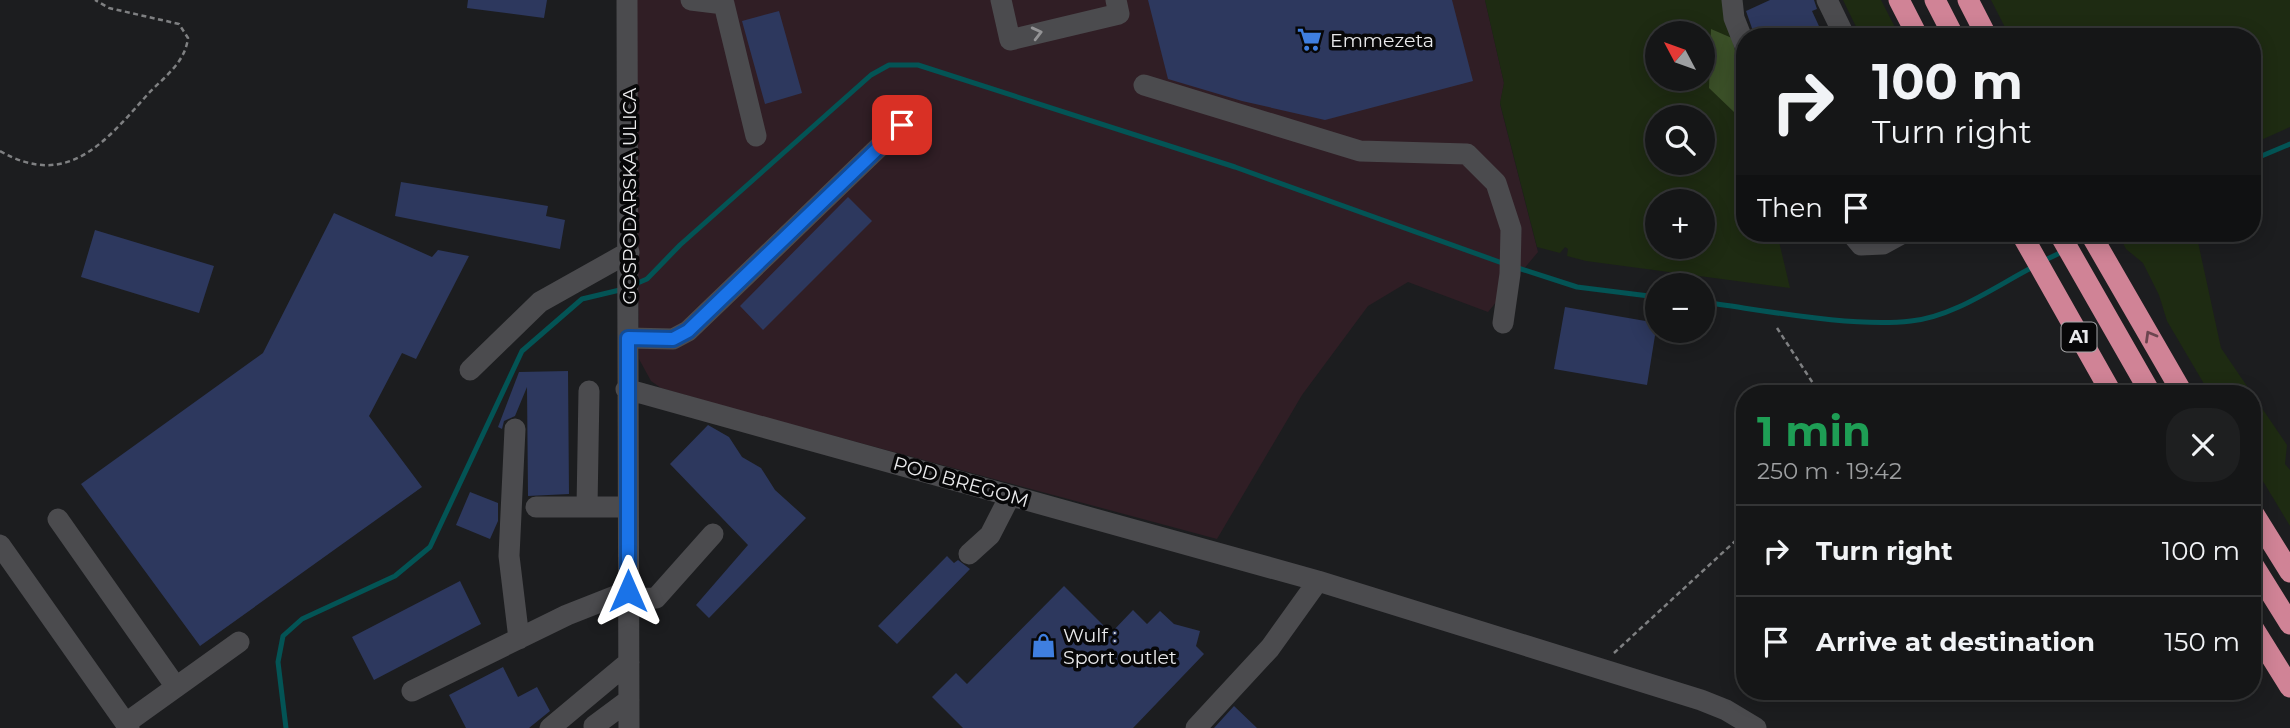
<!DOCTYPE html>
<meta charset="utf-8">
<style>
:root{--surface:#151617;--page:#1e1f20;--text:#f1f3f6;--muted:#9d9fa1;--line:#343536}
body{margin:0;font-family:Montserrat,sans-serif;background:var(--page);color:var(--text);height:100vh;display:flex;flex-direction:column;font-size:26px;white-space:nowrap}
*{box-sizing:border-box;margin:0}
p{font-size:23px;color:var(--muted)}
.icon{flex:none;width:38px;height:38px;fill:none;stroke:currentColor;stroke-width:2;stroke-linecap:round;stroke-linejoin:round}
.map{position:relative;flex:1;overflow:hidden}
.sheet{position:absolute;left:1736px;top:385px;width:525px;height:315px;display:flex;flex-direction:column;background:var(--surface);border-radius:28px;box-shadow:0 4px 18px #0003,0 0 0 2px var(--line)}
.sheet>*{flex:none}
.hud{position:absolute;left:1736px;top:28px;width:525px;height:214px;border-radius:28px;box-shadow:0 4px 18px #0003,0 0 0 2px var(--line);background:#151617;color:var(--text);overflow:hidden}
.needle{width:46px;rotate:311deg}
.fabs{position:absolute;left:1645px;top:21px;display:grid;gap:14px}
.fabs a{display:grid;place-items:center;width:70px;height:70px;border-radius:50%;background:var(--surface);box-shadow:0 4px 18px #0003,0 0 0 2px var(--line);font-size:35px}
.pin{position:absolute;display:grid;place-items:center;width:60px;height:60px;color:#fff;margin:-30px;border-radius:14px;box-shadow:0 4px 10px #0006}
.me{position:absolute;width:77px;margin:-38px;rotate:0deg;stroke-linejoin:round;filter:drop-shadow(0 0 5px #0008)}
.turn{display:flex;align-items:center;gap:24px;height:147px;padding:0 21px;font-size:32px}
.turn .icon{width:91px;height:91px;stroke-width:2.5}
.turn b{display:block;font-size:49px;line-height:60px}
.then{display:flex;align-items:center;height:66px;padding:0 21px;background:#0003;gap:14px;font-size:26px}
.round{display:grid;place-items:center;flex:none;width:74px;height:74px;border-radius:28px;background:var(--page)}
.summary{display:flex;align-items:center;justify-content:space-between;height:119px;padding:0 21px}
h1{font-size:42px;font-weight:700;line-height:52px;color:#1e9e55}
ul{padding:0;list-style:none}
li{display:flex;align-items:center;gap:21px;height:91px;padding:0 21px;border-top:2px solid var(--line)}
li div{flex:1}
li b{display:block;font-size:26px}
li em{font-style:normal}
.map>svg:first-child{display:block}
.commercial{fill:#301e25}
.green{fill:#1e2b12;fill-rule:evenodd}
.forest{fill:#3b5028}
.lines{fill:none;stroke-linecap:round;stroke-linejoin:round}
.stream{stroke:#035455;stroke-width:5}
.building{fill:#2d385e}
.path{stroke:#7f8082;stroke-width:2.5;stroke-dasharray:5 3.5;stroke-linecap:butt}
.minor{stroke:#4b4b4e;stroke-width:21}
.highway{stroke:#d08396;stroke-width:21}
.oneway{stroke:#939395}
.oneway2{stroke:#6c454f}
.route-casing{stroke:#114b97;stroke-width:18}
.route{stroke:#1a73e8;stroke-width:12}
.labels{text-anchor:middle;dominant-baseline:central;stroke-width:7;stroke-linejoin:round;paint-order:stroke}
.shield{fill:#070708;stroke:#a6a6a8;stroke-width:2}
.shield-label{font-size:18px;font-weight:bold;fill:#eaeaec}
.poi-label{font-size:19px;fill:#eaeaec;stroke:#070708;text-anchor:start}
.street-label{font-size:19px;fill:#eaeaec;stroke:#070708}
</style>
<div class="map">
<svg width="2290" height="728" viewBox="0 0 2290 728">
<rect width="100%" height="100%" fill="#1c1d1f"/>
<path class="commercial" d="M635 0H1485L1504 83 1500 104 1538 252 1488 312 1408 282 1368 306 1302 395 1217 539 745 412 661 388 651 381 639 359Z"/>
<path class="green" d="M1485 0H1724L1732 38 1712 30 1709 87 1734 112 1739 144 1745 149V233H1777L1790 288 1586 261 1567 256 1568 249 1565 247 1560 253 1537 247 1500 103 1504 83ZM1657 33H1703V79H1657ZM1657 117H1703V163H1657ZM1657 201H1703V247H1657Z
M1843 0H1881L1900 37H1861Z
M1991 0H2290V127L2252 144V37H2010Z
M2118 233H2196L2221 348 2287 445 2285 464 2290 470V526L2252 463V394H2210L2167 321 2159 295 2143 263 2126 249Z"/>
<path class="forest" d="M1711 29 1732 38 1745 92V149L1739 144 1734 112 1709 88Z"/>
<g class="lines">
<path class="stream" d="M2252 160 2290 144
M2041 262 2064 251
M1515 267 1577 287 1657 297
M633 285 647 279 680 245 871 75 889 65H918L1235 167 1505 264
M1703 302C1763 310 1852 328 1911 321 1953 317 1996 286 2033 267
M286 728 278 662 283 636 302 619 395 576 430 547 522 351 582 299 624 289"/>
</g>
<path class="building" d="M468 0H547L544 18 467 8Z
M1148 0H1452L1473 81 1325 120 1242 101 1168 79Z
M1770 0H1814L1817 9 1812 11 1824 37H1755L1746 11Z
M779 11 802 93 765 104 742 21Z
M401 182 548 206 546 216 565 220 560 249 395 216Z
M848 197 872 221 763 330 740 306Z
M334 213 432 257 438 250 469 256 416 359 402 353 369 416 422 487 200 646 81 484 263 353Z
M95 230 214 266 199 313 81 277Z
M1565 307 1657 323 1647 385 1554 369Z
M568 371 569 494 528 496 527 387 515 416 504 421 502 429 498 427 519 372Z
M708 425 729 437 742 457 761 468 775 490 806 518 709 618 696 605 748 545 670 464Z
M470 492 498 503V521L490 539 456 525Z
M947 556 954 563 958 560 970 569 897 644 878 626Z
M460 581 481 624 374 680 352 637Z
M1064 586 1111 633 1133 610 1147 624 1160 611 1174 624 1200 631 1196 646 1204 654 1133 728H963L932 697 956 673 967 684Z
M503 667 518 697 537 687 550 711 529 728H466L449 695Z
M1234 706 1257 728H1214Z"/>
<g class="lines">
<path class="path" d="M0 151C68 190 106 141 148 94 164 77 185 63 188 38L179 24 109 8 95 0
M1777 328 1820 394
M1614 653 1745 532"/>
<path class="minor" d="M627 0 629 728
M691 0 724 4 756 136
M1001 0 1010 40 1119 14 1116 0
M1732 0 1734 18 1745 46
M1827 0 1845 37
M1144 85 1360 151 1467 154 1496 183 1511 229 1510 274 1503 323
M1851 233 1861 245 1883 244 1903 233
M628 338 673 339 688 331 902 125
M470 370 540 302 629 252
M626 389 1318 581 1701 700 1726 710 1756 728
M515 429 509 556 519 639
M536 507H628
M587 507 589 391
M58 519 176 687
M0 545 129 728
M969 554 990 535 1010 496
M628 599 656 598 713 534
M412 691 567 615 628 591
M126 723 239 642
M594 726 629 700
M550 728 629 662
M1196 728 1270 648 1318 581"/>
<path class="highway" d="M1899 0 1918 37
M1935 0 1954 37
M1968 0 1987 37
M2021 233 2112 394
M2059 233 2151 394
M2090 233 2183 394
M2252 511 2290 572
M2252 563 2290 624
M2252 626 2290 687"/>
</g>
<defs><path id="oneway-chevron" d="M-2-3.5L2.5 0L-2 3.5" fill="none" stroke-width="1.6" stroke-linecap="round" stroke-linejoin="round" transform="scale(1.75)"/></defs>
<use class="oneway" href="#oneway-chevron" transform="translate(1037 33) rotate(-14)"/>
<use class="oneway2" href="#oneway-chevron" transform="translate(2150 336) rotate(-120)"/>
<g class="lines">
<defs>
<path id="route" d="M628 591V338L673 339 688 331 902 125"/>
</defs>
<use href="#route" class="route-casing"/>
<use href="#route" class="route"/>
</g>
<defs>
<symbol id="supermarket-bare" viewBox="-9 -9 18 18"><path d="M-6-5.5h2.5l.6 2H6L4.5 2H-2.5L-4.4-4H-6ZM-1.5 3.2a1.3 1.3 0 1 0 .1 0ZM3 3.2a1.3 1.3 0 1 0 .1 0Z" fill="#3f7fe0" stroke="#070708" stroke-width="2.5" paint-order="stroke"/></symbol>
<symbol id="shop-bare" viewBox="-9 -9 18 18"><path d="M-5-2.5h2.3a2.7 3.5 0 0 1 5.4 0H5L5.5 6h-11ZM-1.5-2.5h3a1.5 2.3 0 0 0-3 0Z" fill="#3f7fe0" stroke="#070708" stroke-width="2.5" paint-order="stroke"/></symbol>
</defs>
<g fill-rule="evenodd">
<use href="#supermarket-bare" x="1292" y="22" width="35" height="35"/>
<use href="#shop-bare" x="1026" y="628" width="35" height="35"/>
</g>
<g class="labels">
<rect class="shield" x="2061.5" y="322.5" width="35" height="29" rx="5"/>
<g class="shield-label">
<text x="2079" y="337">A1</text>
</g>
<g class="poi-label">
<text x="1330" y="40">Emmezeta</text>
<text x="1063" y="635">Wulf :<tspan x="1063" dy="22">Sport outlet</tspan></text>
</g>
<g class="street-label">
<text transform="translate(629 196) rotate(-90)">GOSPODARSKA ULICA</text>
<text transform="translate(961 482) rotate(16)">POD BREGOM</text>
</g>
</g>
</svg>
<div class="fabs">
<a><svg class="needle" viewBox="-14 -14 28 28"><path d="M0-13l5 13h-10z" fill="#e53935"/><path d="M0 13l5-13h-10z" fill="#9d9fa1"/></svg></a>
<a><svg class="icon" aria-label="search" viewBox="0 0 24 24"><circle cx="10" cy="10" r="6"/><path d="M15 15l6 6"/></svg></a>
<a>+</a>
<a>−</a>
</div>
<div class="pin" style="left:902px;top:125px;background:#d93025"><svg class="icon" aria-label="arrive" viewBox="0 0 24 24"><path d="M6 21V4h12l-3 4 3 4H6"/></svg></div>
<svg class="me" style="left:628px;top:591px" viewBox="-20 -20 40 40"><path d="M0-17L14 15 0 8-14 15z" fill="#1a73e8" stroke="#fff" stroke-width="4"/></svg>
<div class="hud">
<div class="turn"><svg class="icon" aria-label="right" viewBox="0 0 24 24"><path d="M7 20v-9h11M14 6l5 5-5 5"/></svg><div><b>100 m</b>Turn right</div></div>
<div class="then">Then<svg class="icon" aria-label="arrive" viewBox="0 0 24 24"><path d="M6 21V4h12l-3 4 3 4H6"/></svg></div>
</div>
<section class="sheet">
<div class="summary"><div><h1>1 min</h1><p>250 m · 19:42</p></div><a class="round"><svg class="icon" aria-label="close" viewBox="0 0 24 24"><path d="M6 6l12 12M18 6L6 18"/></svg></a></div>
<ul>
<li><svg class="icon" aria-label="right" viewBox="0 0 24 24"><path d="M7 20v-9h11M14 6l5 5-5 5"/></svg><div><b>Turn right</b></div><em>100 m</em></li>
<li><svg class="icon" aria-label="arrive" viewBox="0 0 24 24"><path d="M6 21V4h12l-3 4 3 4H6"/></svg><div><b>Arrive at destination</b></div><em>150 m</em></li>
</ul>
</section>
</div>
